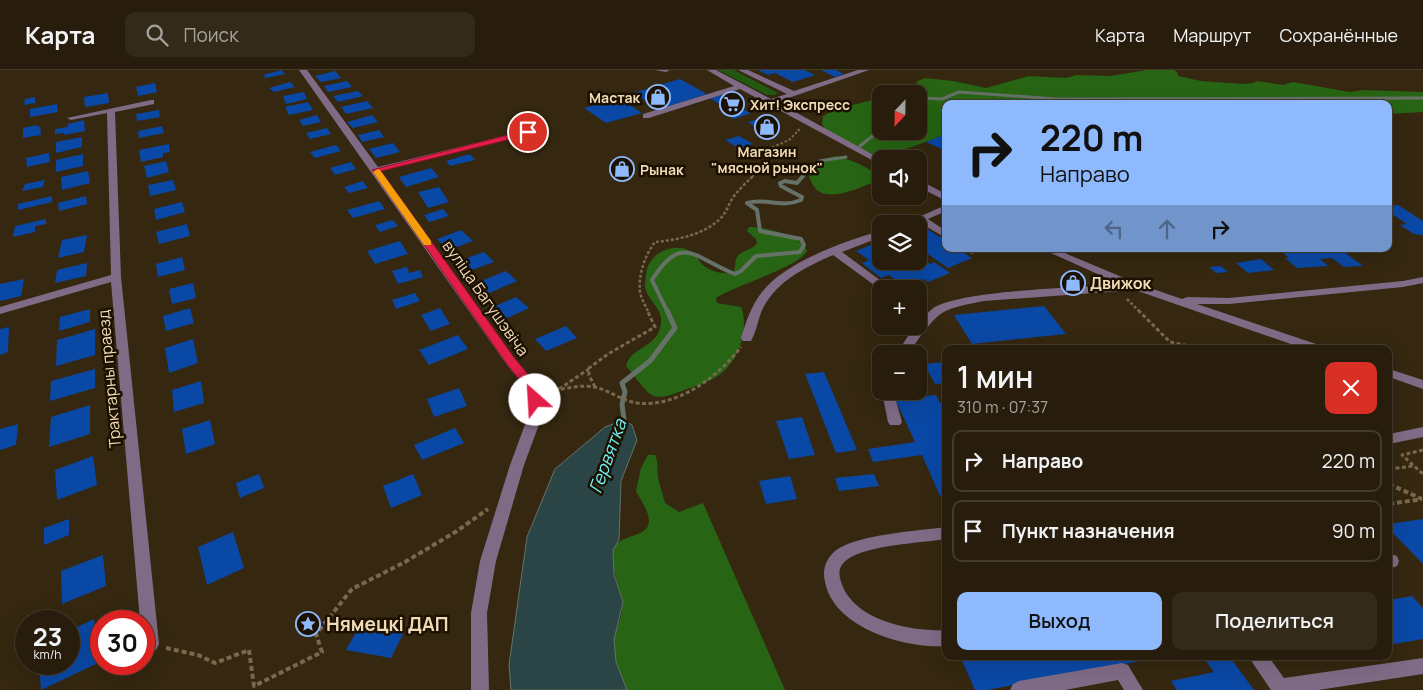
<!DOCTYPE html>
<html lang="ru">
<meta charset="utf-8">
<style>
:root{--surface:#281d0c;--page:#342a1a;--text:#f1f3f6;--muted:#a5a29d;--line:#443b2d;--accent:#8eb9fd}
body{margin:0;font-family:Manrope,sans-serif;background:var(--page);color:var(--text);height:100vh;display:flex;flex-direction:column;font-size:19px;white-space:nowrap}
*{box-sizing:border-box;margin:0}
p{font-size:16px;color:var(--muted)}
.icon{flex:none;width:28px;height:28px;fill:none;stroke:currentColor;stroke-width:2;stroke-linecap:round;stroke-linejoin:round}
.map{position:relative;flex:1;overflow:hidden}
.sheet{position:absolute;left:942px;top:275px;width:450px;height:315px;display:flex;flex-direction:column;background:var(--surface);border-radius:10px;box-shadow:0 5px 20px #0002,0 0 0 1px var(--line)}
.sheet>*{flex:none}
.top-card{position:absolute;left:942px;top:30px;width:450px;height:152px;border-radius:10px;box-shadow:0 5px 20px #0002,0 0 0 1px var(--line);background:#8eb9fd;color:#111;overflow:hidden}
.needle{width:32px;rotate:202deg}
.fabs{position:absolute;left:872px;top:15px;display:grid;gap:10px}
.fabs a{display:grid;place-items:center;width:55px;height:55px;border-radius:10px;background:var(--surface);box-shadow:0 5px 20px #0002,0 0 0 1px var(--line);font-size:25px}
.speed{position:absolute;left:15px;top:540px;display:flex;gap:10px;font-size:25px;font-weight:700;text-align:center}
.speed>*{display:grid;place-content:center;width:65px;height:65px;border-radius:50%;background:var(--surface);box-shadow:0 5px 20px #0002,0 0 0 1px var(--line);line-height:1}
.speed small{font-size:12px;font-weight:400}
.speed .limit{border:8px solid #d22;background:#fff;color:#111}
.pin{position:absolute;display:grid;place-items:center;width:42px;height:42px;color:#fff;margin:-21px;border:2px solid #fff;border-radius:50%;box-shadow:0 1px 5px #0007}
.me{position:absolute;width:55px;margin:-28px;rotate:334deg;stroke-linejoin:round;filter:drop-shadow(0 0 4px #0008)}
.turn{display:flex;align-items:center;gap:18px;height:105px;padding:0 15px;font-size:22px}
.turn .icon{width:65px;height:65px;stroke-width:2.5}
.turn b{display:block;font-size:35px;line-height:42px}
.lanes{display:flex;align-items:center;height:48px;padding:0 15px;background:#0003;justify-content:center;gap:25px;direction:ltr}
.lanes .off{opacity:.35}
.round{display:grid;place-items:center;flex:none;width:52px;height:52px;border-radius:10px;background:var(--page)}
.overview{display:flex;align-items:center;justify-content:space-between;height:85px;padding:0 15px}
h1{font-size:30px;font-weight:600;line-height:38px}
.button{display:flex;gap:10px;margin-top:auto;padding:10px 15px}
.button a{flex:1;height:58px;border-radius:10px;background:var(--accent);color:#111;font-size:20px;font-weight:600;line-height:58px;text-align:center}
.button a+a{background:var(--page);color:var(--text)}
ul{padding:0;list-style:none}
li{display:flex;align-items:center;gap:15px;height:62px;margin:0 10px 8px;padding:0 5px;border:2px solid var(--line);border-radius:10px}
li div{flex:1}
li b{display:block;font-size:19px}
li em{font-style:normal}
header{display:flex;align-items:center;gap:30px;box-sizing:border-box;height:70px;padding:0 25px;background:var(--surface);border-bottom:1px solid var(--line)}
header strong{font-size:24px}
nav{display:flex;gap:28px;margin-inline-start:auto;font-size:18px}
.search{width:350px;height:45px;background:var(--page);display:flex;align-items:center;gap:12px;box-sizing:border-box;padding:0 18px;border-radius:10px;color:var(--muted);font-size:19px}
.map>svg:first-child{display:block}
.green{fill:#215910}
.forest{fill:#276514}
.water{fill:#2b4546;stroke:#667268}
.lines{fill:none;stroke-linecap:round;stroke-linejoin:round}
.stream-far2{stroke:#667268;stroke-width:3}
.stream-far1{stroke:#667268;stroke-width:4}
.stream{stroke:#667268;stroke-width:5}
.building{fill:#0a48a5}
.path-far3{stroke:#79684c;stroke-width:2;stroke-dasharray:2.5 2;stroke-linecap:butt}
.path-far2{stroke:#79684c;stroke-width:2.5;stroke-dasharray:3 2;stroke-linecap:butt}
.path-far1{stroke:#79684c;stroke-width:3;stroke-dasharray:4 2.5;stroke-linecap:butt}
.path{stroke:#79684c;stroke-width:4;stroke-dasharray:5 3;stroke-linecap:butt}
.minor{fill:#806b86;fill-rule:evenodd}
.route{fill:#e11d48;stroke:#92132f}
.slow{fill:#f59e0b}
.labels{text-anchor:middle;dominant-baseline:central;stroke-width:5;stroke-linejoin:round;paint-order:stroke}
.far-poi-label{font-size:14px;font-weight:bold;fill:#f1dbb7;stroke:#1c1000;text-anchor:start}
.poi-label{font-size:16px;font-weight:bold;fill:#f1dbb7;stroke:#1c1000;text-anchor:start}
.street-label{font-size:16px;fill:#f1dbb7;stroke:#1c1000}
.water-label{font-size:18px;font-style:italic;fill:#6ff0f7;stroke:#1c1000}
.near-poi-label{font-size:19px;font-weight:bold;fill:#f1dbb7;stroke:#1c1000;text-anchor:start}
</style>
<header>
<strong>Карта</strong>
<div class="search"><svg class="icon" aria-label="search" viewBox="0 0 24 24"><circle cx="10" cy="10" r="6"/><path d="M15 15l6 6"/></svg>Поиск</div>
<nav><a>Карта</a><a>Маршрут</a><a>Сохранённые</a></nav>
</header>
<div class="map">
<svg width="1423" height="620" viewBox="0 0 1423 620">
<rect width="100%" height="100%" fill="#352710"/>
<path class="green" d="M718 0H734L778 23 775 25H767Z"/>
<path class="forest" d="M1147 0H1174L1177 2 1178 6 1201 11 1244 14 1253 13 1257 11 1283 15 1293 12 1350 22 1364 20 1423 22V42L1389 44V34H946V64C931 70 890 87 874 84 860 81 839 66 825 59L822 54 823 46 836 39 881 28V61H919V24H906L912 21 918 11 925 8 953 11 986 18 1029 6 1066 8 1077 5 1110 6Z
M835 86C847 88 875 99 880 109 865 116 828 134 815 118 811 113 809 106 806 100 810 91 826 89 835 86Z
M749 157C764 157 802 165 807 181 799 197 734 216 716 228L717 233 741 237C749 256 740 287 724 301 713 311 696 316 682 321 673 324 661 330 652 325 644 321 633 303 626 296 631 276 657 279 661 254 664 237 644 229 645 213 646 207 646 199 649 194 656 181 674 174 688 180 695 182 697 188 701 193 709 202 722 204 733 203 737 196 733 189 740 184 745 179 753 180 757 173L756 169 747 161Z
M648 385H655L657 391 658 408 665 433 679 442 703 433 785 620H627C621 604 611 586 614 568 617 556 624 543 622 531 620 516 608 492 614 478 621 462 655 469 648 445 646 437 640 429 636 421L641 398Z"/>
<path class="water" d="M624 350 632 355 637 370 621 411 619 470 613 480 614 504 623 532 614 570 616 592 627 620H511L509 595 527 467 555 399 605 357Z"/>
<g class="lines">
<path class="stream-far2" d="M919 31 922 28 942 29 959 22 1056 29 1423 28
M860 76 881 59
M802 107 819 91 846 87"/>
<path class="stream-far1" d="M667 241 652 210C682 162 694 188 735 204L741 201 756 186 800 182 804 175 801 169 760 161 757 140 747 133C765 127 780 139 801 130L802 127 781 116 780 113 785 111 797 113 803 106"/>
<path class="stream" d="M624 350 622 334 625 322 622 313 650 291 675 258 667 240"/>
</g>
<path class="building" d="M282 0 285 4 266 8 263 5Z
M758 0H804L815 5 793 12 775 3 768 5Z
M821 0H836L844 4 835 7Z
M335 1 341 8 321 12 315 6Z
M680 9 707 24 660 39 633 23Z
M347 11 352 17 328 22 324 16Z
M290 12 295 17 274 22 269 18Z
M155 13 157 22 138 26 136 17Z
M358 21 363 26 338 32 333 26Z
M304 22 307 29 286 34 283 26Z
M108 23 109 33 85 37 84 27Z
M726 24 745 35 738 37 751 43 734 49 723 42 728 40 710 28Z
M35 27V33L24 35 25 29Z
M619 28 642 43 606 53 584 38Z
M367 31 373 38 346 44 341 37Z
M308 32 313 40 289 45 285 37Z
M57 34 58 42 30 47V39Z
M159 40 160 47 137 51 136 44Z
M317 45 321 52 303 56 299 50Z
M372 45 378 52 353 58 347 52Z
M759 49 770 57 759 60 748 52Z
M84 50 85 61 64 65V63L55 64V59L68 57V54Z
M37 55V57L40 56 41 65 23 68V58Z
M162 56 164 63 139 68 138 61Z
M327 58 331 64 310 69 306 63Z
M379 60 384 67 362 72 358 65Z
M946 64V77L942 79 926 72Z
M739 66 753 74 740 79 725 70Z
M82 67V77L56 83V72Z
M393 73 400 82 376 88 369 79Z
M169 74 170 82 163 83V87L141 92 139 80Z
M336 75 341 81 315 88 310 82Z
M49 83 50 92 27 97 26 88Z
M83 84V96L56 102V90Z
M470 84 475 90 450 96 446 91Z
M166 91 169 102 147 108 144 96Z
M351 92 356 99 335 105 330 98Z
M431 98 439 107 406 117 399 107Z
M88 101 90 113 62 120 61 107Z
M45 110 43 117 22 121 25 114Z
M173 110 176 120 150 126 148 115Z
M363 111 368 118 349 123 344 117Z
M439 117 449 132 428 138 418 122Z
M52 126V132L18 140V134Z
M86 126 87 134 59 141 58 133Z
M379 131 385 139 353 148 347 140Z
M182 132 185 142 156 150 154 139Z
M1398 135 1423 151V165L1414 164 1400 155 1407 154 1389 142V136Z
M443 139 449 146 429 152 424 145Z
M46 149V154L35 156V162L13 167 15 156Z
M393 150 398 156 380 162 375 155Z
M187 154 190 166 159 174 156 162Z
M927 159 946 171V179H958L972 188 948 198 919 178V162Z
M461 160 473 171 448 180 437 169Z
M87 165 84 182 58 188 62 170Z
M400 171 408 184 375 194 367 181Z
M881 171V191H919V186L930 194 934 192 950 203 928 212 923 209 905 217 889 205 881 208 862 193 869 190 856 181Z
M1279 179H1340L1363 196 1344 197 1332 188 1320 189 1328 196 1297 198 1285 188H1289Z
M484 182 494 192 466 202 456 192Z
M182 187 185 200 158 207 156 194Z
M1261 189 1274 200 1248 203 1236 193Z
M87 193 86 206 55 213 57 200Z
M1221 196 1228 202 1216 203 1209 197Z
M407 197 409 203 420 200 423 207 398 214 392 201Z
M506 201 517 211 487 224 476 213Z
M1076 208 1083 216 1070 217 1063 209Z
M24 209 21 226 0 231V214Z
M193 213 196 228 172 234 169 219Z
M415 223 420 231 396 239 392 230Z
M516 227 529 238 505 249 493 237Z
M1044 236 1066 264 972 274 954 245Z
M190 238 194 253 166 261 163 246Z
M440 238 450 254 431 261 421 245Z
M90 239V252L59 261 60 247Z
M566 256 577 268 546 281 535 269Z
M9 257 8 282 0 285V259Z
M95 259V285L56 296 57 270Z
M458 265 468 279 429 295 419 280Z
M193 269 198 293 169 303 165 278Z
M946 292V313L935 314 924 294Z
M95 299V318L50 331 51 311Z
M824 302 857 380 836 383 805 304Z
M201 311 204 333 174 342 172 320Z
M459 318 467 336 434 347 427 329Z
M936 325 940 333H946V425L940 426 922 385 873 392 868 379 915 372 895 329Z
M90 335V364L49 377 51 347Z
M802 347 815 385 789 389 776 351Z
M210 350 215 374 186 384 182 359Z
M18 354 16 375 0 380V359Z
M455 358 464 373 422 390 414 375Z
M93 386 97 415 57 430 55 400Z
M259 404 264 418 240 428 236 413Z
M413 404 422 425 391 438 383 416Z
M874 404 879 416 839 421 835 408Z
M790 406 797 429 766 434 759 411Z
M69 449V465L44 475V458Z
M1423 449V494L1389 459V454Z
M233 462 244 498 207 515 198 477Z
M103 485 106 516 62 534 61 501Z
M1412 526 1423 538V569L1389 575V530Z
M94 549 100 592 41 620 39 594H69V561Z
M360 555 404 562 391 588 346 580Z
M960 586H1161V587L987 620H975Z
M1202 586H1229L1254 620H1177L1171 611 1214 602Z"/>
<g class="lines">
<path class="path-far3" d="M752 107 769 86 766 80 789 70 799 60 797 59"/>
<path class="path-far2" d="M1127 229 1139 241
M648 241C645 235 641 228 640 222 638 205 645 185 655 172 677 170 703 165 720 149 726 143 728 136 732 129 737 121 746 113 753 106"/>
<path class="path-far1" d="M1138 240 1170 272 1203 279
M595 317 589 305V298L608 284 655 257 647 240
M559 319 589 299
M548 321C563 320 579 314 594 317 609 320 622 331 637 333 677 338 718 307 741 277
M1423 380 1402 385 1423 404
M1389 399 1413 396"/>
<path class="path" d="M1389 414 1422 429
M1389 434 1422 429
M166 578 198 585 215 593 249 580 254 616 322 582 316 564 352 519 405 492 457 461 488 439"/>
<path class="minor" d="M299 0H307L378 97 528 60 532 62 381 101 515 289 540 319 544 341 524 395 496 491 487 543 489 620H471V543L480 491 510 395 530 341 528 320 507 295Z
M655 0H670L666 2Z
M707 0H716L771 29 787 24 738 0H748L794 21 858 0H869L777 32 881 89V95L740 19 649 48H643V44L734 16Z
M151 30H154V34L115 42 121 207 159 574 156 580 150 582 144 579V551H140L111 212 0 244V237L111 205 107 43 71 50 67 48Z
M919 110 946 124V131L919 117Z
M946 135V141L928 149 946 161V168L920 153 903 154Z
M881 161V167L842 182 892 219 881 220 833 185C806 197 778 210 763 238 758 248 757 261 751 271H743L741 268C746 252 751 236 762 222 784 193 846 170 881 161Z
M963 179H975L977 181 972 184Z
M1042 179H1055L1141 215 1182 229 1187 227 1229 228 1403 211 1423 207V213L1403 217 1229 234H1197L1322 276 1324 279H1305L1135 220 984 231C970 234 954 236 942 243 931 250 915 273 909 284H897C905 269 919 250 932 239 957 220 1085 217 1122 215Z
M1389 299 1423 310V319L1389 307Z
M884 321H896L895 327 902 352 900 355H890L888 352 883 327Z
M1423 357V367L1389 374V364Z
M946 457V469C920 473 869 475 848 489 841 494 838 500 840 508 849 550 911 562 946 560V576C905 579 834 558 825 512 822 500 826 489 835 481 857 464 918 461 946 457Z
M1391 484 1397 486 1399 491 1397 496 1389 499V485Z
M1248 586H1268L1284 608 1423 588V604L1318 620H1271Z
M1122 593 1128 595 1143 620H1124L1118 610 1065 620H1010L1013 614 1019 611Z"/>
</g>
<path class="route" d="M528 60H531V64L381 101 515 289 538 316 541 330 535 334 531 333 528 320 507 294 372 100Z"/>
<path class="slow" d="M378 99 380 100 431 171V175H424L373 102Z"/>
<defs>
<symbol id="shop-ring" viewBox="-11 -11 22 22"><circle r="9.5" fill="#1c1000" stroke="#8eb9fd" stroke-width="1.5"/><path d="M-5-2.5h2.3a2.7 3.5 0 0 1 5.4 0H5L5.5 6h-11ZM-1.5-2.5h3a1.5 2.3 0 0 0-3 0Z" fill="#8eb9fd"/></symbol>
<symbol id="supermarket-ring" viewBox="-11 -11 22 22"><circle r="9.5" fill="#1c1000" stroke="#8eb9fd" stroke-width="1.5"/><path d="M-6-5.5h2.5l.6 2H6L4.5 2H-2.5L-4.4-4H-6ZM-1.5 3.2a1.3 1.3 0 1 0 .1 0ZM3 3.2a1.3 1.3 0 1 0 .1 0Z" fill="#8eb9fd"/></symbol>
<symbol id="sight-ring" viewBox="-11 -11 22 22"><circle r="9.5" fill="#1c1000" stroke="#8eb9fd" stroke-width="1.5"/><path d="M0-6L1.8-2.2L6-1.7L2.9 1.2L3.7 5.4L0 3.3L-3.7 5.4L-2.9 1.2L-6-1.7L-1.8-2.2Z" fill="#8eb9fd"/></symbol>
</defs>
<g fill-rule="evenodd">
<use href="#shop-ring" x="644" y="13" width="28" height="28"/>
<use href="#supermarket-ring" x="718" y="20" width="28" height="28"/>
<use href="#shop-ring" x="753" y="43" width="28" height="28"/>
<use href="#shop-ring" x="608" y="85" width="28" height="28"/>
<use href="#shop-ring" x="1059" y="199" width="28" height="28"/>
<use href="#sight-ring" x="294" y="540" width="28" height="28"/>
</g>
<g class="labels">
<g class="far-poi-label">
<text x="640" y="27" text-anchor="end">Мастак</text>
<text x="750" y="34">Хит! Экспресс</text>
<text x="767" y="81" text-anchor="middle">Магазин<tspan x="767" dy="16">"мясной рынок"</tspan></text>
<text x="640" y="99">Рынак</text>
</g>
<g class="poi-label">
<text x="1090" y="213">Движок</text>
</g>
<g class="street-label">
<text transform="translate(486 228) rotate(55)">вуліца Багушэвіча</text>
<text transform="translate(109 309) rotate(-95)">Трактарны праезд</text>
</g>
<g class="water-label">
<text transform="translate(607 386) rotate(-70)">Гервятка</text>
</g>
<g class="near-poi-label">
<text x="326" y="554">Нямецкі ДАП</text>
</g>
</g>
</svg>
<div class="fabs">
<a><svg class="needle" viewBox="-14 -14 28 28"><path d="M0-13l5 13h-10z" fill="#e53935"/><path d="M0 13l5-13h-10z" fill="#a5a29d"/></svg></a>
<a><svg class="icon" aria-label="sound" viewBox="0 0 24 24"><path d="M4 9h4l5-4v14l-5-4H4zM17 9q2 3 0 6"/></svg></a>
<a><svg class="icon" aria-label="layers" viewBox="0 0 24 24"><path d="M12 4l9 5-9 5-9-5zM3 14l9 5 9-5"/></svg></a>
<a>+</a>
<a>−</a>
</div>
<div class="speed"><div>23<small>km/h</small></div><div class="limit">30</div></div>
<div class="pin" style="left:528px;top:62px;background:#d93025"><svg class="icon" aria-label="arrive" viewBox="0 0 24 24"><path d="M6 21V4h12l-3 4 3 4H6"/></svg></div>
<svg class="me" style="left:535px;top:330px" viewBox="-20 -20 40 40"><circle r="19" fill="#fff"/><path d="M0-13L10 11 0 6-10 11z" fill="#e11d48"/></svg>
<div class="top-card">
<div class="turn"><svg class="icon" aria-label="right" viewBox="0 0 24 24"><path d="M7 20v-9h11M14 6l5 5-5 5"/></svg><div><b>220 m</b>Направо</div></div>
<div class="lanes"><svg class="icon off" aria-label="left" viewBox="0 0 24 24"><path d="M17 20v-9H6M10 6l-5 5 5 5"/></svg><svg class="icon off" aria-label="ahead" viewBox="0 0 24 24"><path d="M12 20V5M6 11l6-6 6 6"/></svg><svg class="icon" aria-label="right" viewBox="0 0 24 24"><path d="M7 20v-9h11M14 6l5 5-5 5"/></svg></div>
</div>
<section class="sheet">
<div class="overview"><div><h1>1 мин</h1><p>310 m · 07:37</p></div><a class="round" style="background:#d93025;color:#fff"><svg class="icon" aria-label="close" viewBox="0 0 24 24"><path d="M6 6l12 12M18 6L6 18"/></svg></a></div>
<ul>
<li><svg class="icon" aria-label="right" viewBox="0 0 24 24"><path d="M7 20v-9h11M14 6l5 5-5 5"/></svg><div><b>Направо</b></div><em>220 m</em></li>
<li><svg class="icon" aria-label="arrive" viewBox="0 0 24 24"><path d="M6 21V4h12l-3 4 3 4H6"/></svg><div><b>Пункт назначения</b></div><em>90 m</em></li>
</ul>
<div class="button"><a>Выход</a><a>Поделиться</a></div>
</section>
</div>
